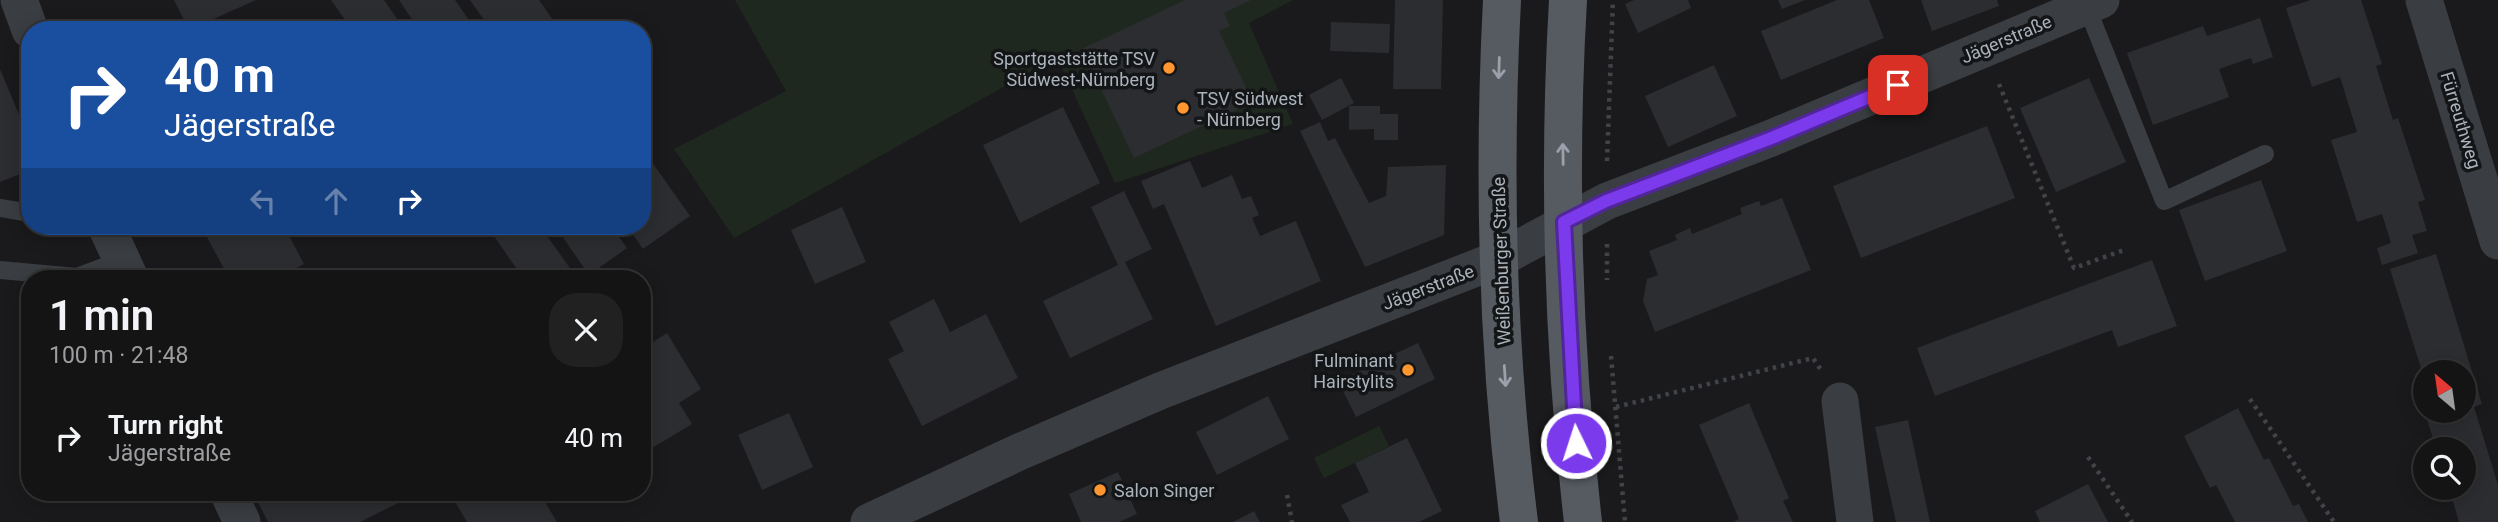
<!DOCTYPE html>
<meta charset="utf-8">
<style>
:root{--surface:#141415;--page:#212122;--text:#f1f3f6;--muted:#9d9ea0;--line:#333334}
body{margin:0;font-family:Roboto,sans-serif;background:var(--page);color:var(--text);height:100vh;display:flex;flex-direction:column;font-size:26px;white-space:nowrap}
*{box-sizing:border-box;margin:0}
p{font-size:23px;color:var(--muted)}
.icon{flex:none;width:38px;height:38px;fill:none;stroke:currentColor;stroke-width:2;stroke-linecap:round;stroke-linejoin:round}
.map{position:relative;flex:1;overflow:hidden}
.drawer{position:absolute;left:21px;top:270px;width:630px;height:231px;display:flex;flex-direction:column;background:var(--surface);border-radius:28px;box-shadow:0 4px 18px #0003,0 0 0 2px var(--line)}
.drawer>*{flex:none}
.guide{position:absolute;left:21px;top:21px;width:630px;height:214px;border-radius:28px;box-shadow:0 4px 18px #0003,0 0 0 2px var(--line);background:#1a4fa0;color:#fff;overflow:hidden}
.needle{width:46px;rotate:331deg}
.buttons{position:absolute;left:2413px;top:360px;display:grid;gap:14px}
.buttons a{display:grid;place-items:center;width:63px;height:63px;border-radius:50%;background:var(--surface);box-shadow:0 4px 18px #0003,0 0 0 2px var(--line);font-size:35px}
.pin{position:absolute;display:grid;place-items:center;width:60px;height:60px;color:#fff;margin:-30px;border-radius:14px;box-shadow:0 4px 10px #0006}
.me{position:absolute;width:77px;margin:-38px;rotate:356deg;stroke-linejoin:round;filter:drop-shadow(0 0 5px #0008)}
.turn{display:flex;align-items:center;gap:24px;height:147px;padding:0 28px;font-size:32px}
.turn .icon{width:91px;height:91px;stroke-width:2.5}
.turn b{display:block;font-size:49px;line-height:60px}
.lanes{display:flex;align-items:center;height:66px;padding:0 28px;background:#0003;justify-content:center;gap:35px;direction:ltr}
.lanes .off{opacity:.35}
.round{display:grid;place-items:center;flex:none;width:74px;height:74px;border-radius:28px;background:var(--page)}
.head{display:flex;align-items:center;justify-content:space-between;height:119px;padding:0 28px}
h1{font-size:42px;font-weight:600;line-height:52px}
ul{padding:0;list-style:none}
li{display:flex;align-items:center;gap:21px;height:98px;padding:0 28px}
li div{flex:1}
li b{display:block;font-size:26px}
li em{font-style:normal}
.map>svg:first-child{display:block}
.green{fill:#1f281f}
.building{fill:#2c2d30}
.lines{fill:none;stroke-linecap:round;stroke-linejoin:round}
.path{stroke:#404449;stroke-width:4.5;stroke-dasharray:3.5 5;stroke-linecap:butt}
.service{stroke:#3a3d41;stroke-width:18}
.minor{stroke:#3a3d41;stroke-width:37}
.primary{stroke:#565a61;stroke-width:38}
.oneway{stroke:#9aa1aa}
.route-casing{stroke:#51269a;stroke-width:18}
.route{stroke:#7c3aed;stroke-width:12}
.poi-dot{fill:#ff962f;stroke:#141517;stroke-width:2.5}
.labels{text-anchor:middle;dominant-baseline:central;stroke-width:7;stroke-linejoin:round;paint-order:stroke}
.street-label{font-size:18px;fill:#abb3bc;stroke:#141517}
.poi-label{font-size:18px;fill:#abb3bc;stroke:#141517;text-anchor:end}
</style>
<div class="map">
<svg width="2498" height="522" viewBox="0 0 2498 522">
<rect width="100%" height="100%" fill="#1a1a1c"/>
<path class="green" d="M735 0H1293L1249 23 1293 124 1115 183 1057 57 734 238 674 149 786 91Z
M1379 426 1389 446 1324 478 1314 458Z"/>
<path class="building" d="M174 0H256L189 30Z
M331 0H384L405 30H352Z
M399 0H455L476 30H419Z
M470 0H539L560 30H491Z
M1185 0H1251L1224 13 1230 26 1219 31 1253 102 1134 158 1082 49Z
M1395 0H1443L1441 89H1393Z
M1634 0H1688L1691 8 1638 33 1625 4Z
M1778 0H1805L1782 9Z
M1837 0H1869L1884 38 1781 80 1761 31Z
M1921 0H1997L1999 6 1932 31Z
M2311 0H2361L2382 64 2376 66 2393 120 2398 118 2425 200 2418 202 2427 231 2412 235 2418 253 2382 265 2377 248 2391 243 2382 214 2357 222 2331 140 2357 132 2340 77 2312 87 2286 8Z
M2260 18 2273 57 2253 64 2251 58 2219 69 2229 97 2153 125 2127 53 2203 26 2207 36Z
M141 21 145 30H121Z
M1331 22 1390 24 1389 53 1330 51Z
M1714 65 1737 116 1668 147 1645 96Z
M0 69 30 141V170L0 182Z
M1341 78 1354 103 1322 120 1309 95Z
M2089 78 2126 162 2056 192 2020 108Z
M1349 106H1380V114H1398V140H1374V129L1349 130Z
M1063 107 1100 183 1020 223 983 145Z
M1320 122 1328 141 1335 138 1369 203 1386 196 1388 167 1446 165 1444 235 1365 267 1300 131Z
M1987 126 2015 198 1861 258 1833 186Z
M642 148 690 216 643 249 627 226H642Z
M1190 161 1202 188 1232 175 1242 199 1251 196 1259 215 1252 218 1260 236 1296 221 1321 281 1216 326 1164 204 1153 209 1141 181Z
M2261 180 2287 251 2205 281 2179 210Z
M1124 191 1152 249 1125 262 1153 319 1070 358 1043 301 1118 265 1091 207Z
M1782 198 1811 270 1655 332 1643 301 1647 279 1658 275 1649 251 1677 240 1675 235 1690 228 1692 234 1742 214 1740 208 1759 201 1761 206Z
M842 207 866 262 815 284 791 230Z
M201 226H284L304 264 278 278H229Z
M487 226H540L577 278H523Z
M555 226H611L627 248 589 275Z
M2436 254 2482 404 2474 407 2498 485V522H2459L2449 488H2464V450H2437L2427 420 2436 417 2434 411H2464V373H2426L2425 381 2390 269Z
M2152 260 2177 326 2118 347 2112 330 1935 396 1917 348Z
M934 299 950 332 986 314 1018 378 922 426 888 359 904 351 889 322Z
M667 333 701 389 679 403 692 424 644 453 642 349Z
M1418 343 1435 379 1356 417 1338 381Z
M1268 396 1289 439 1217 475 1196 432Z
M1749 403 1789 498 1783 501 1793 522H1733L1739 519 1699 425Z
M2238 408 2264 460 2269 458 2293 506 2299 504 2308 522H2235L2216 485 2210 488 2184 436Z
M789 413 813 467 762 490 738 435Z
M1908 420 1930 522H1896L1875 427Z
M1407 438 1442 511 1419 522H1350L1341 505 1369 492 1355 463Z
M1118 472 1137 514 1119 522H1081L1069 494Z
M2088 484 2108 522H2040L2035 511Z
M262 492H399L404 500 360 522H268L255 496Z
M449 492H539L557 522H467Z
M1254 511 1260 522H1233Z"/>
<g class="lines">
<path class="path" d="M1999 84 2074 268 2124 250
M1607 161 1613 0
M1607 244V280
M1611 356 1625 522
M2250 399 2334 522
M1616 407 1813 358 1821 370
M2088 457 2132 522
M1287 495 1292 522"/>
<path class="service" d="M2086 5 2164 201 2265 154
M0 208 30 213
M0 270 77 277 122 260"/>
<path class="minor" d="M19 0 30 30
M2424 0 2498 241
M106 226 130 278
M1840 401 1855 522
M228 492 242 522
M869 522 1019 452 1160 391 1499 259 1607 201 1769 139 2101 0"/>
<path class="primary" d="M1502 0C1493 174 1497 349 1519 522
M1568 0C1558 173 1563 350 1583 522"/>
</g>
<defs><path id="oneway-shaft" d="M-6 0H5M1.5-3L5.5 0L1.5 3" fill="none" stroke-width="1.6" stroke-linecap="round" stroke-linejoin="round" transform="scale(1.75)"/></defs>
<g class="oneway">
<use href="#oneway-shaft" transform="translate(1499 68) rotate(92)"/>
<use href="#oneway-shaft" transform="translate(1563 154) rotate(-91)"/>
<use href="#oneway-shaft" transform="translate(1505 376) rotate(86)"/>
</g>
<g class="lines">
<defs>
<path id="route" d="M1576 443 1564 222 1606 201 1769 139 1898 85"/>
</defs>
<use href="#route" class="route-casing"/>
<use href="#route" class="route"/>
</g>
<g class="poi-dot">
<circle cx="1169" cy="68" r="7"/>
<circle cx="1183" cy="108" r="7"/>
<circle cx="1408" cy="370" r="7"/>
<circle cx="1100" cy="490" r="7"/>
</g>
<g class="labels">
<g class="street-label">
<text transform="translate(2006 39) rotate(-23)">Jägerstraße</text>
<text transform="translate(2461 120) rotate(73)">Fürreuthweg</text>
<text transform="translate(1501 261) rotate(-92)">Weißenburger Straße</text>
<text transform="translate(1428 287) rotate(-21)">Jägerstraße</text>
</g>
<g class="poi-label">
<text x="1155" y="58">Sportgaststätte TSV<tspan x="1155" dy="21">Südwest-Nürnberg</tspan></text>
<text x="1197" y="98" text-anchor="start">TSV Südwest<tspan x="1197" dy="21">- Nürnberg</tspan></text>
<text x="1394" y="360">Fulminant<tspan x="1394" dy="21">Hairstylits</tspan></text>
<text x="1114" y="490" text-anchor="start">Salon Singer</text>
</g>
</g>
</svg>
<div class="buttons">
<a><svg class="needle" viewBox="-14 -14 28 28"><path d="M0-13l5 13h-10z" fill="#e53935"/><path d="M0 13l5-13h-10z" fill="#9d9ea0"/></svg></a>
<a><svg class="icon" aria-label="search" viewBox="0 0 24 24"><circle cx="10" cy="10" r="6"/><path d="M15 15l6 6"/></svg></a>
</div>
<div class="pin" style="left:1898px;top:85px;background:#d93025"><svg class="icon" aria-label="arrive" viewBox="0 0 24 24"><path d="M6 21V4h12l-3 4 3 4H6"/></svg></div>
<svg class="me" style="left:1576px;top:443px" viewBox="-20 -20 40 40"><circle r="17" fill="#7c3aed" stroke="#fff" stroke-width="3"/><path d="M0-11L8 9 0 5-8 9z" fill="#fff"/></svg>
<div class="guide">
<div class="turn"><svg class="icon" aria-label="right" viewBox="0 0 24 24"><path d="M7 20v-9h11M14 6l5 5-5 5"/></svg><div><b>40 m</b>Jägerstraße</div></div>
<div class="lanes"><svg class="icon off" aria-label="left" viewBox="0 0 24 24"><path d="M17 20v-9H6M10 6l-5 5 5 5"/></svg><svg class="icon off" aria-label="ahead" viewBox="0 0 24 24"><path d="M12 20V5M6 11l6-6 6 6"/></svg><svg class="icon" aria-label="right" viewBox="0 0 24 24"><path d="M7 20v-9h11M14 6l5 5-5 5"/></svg></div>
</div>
<section class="drawer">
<div class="head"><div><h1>1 min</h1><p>100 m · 21:48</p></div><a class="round"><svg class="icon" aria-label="close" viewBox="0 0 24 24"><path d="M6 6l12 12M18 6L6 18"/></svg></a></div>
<ul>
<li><svg class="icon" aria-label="right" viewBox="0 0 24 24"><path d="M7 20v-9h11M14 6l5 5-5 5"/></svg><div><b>Turn right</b><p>Jägerstraße</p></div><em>40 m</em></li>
</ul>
</section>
</div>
